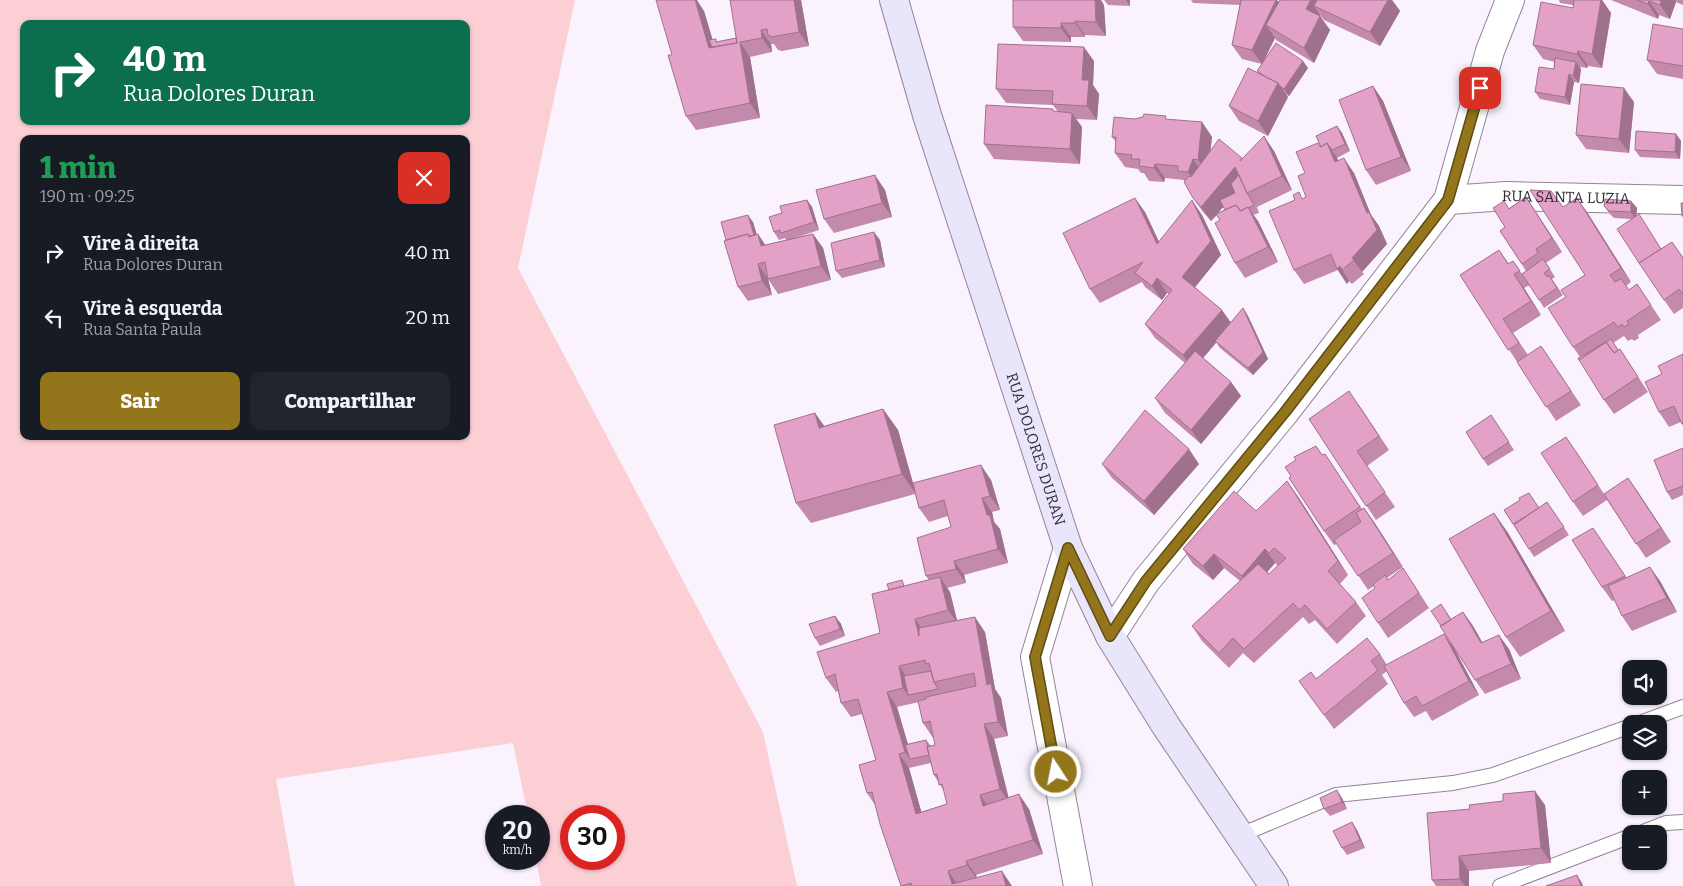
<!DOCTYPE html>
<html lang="pt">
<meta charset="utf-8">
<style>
:root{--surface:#171b24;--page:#20242c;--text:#f1f3f6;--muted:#9ea1a6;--accent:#93751c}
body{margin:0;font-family:Bitter,serif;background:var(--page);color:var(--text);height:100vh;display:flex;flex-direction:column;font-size:19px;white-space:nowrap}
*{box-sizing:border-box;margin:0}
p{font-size:16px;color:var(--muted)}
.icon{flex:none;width:28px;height:28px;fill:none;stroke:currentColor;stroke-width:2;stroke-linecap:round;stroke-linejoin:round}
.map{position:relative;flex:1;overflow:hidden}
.details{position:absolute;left:20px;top:135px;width:450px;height:305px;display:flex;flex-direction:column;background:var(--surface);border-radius:10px;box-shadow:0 1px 4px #0004}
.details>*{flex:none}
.banner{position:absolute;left:20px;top:20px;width:450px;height:105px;border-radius:10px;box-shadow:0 1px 4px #0004;background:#0b6e4f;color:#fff;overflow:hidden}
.controls{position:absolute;left:1622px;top:660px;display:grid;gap:10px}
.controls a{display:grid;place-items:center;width:45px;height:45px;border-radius:10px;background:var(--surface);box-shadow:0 1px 4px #0004;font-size:25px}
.speed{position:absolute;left:485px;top:805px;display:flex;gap:10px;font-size:25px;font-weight:700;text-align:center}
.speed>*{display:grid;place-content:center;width:65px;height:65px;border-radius:50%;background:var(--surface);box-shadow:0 1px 4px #0004;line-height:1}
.speed small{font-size:12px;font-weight:400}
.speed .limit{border:8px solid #d22;background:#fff;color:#111}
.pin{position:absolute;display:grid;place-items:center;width:42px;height:42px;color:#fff;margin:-21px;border-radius:10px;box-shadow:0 2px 8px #0006}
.me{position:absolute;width:55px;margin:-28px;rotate:349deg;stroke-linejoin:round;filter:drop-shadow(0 0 4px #0008)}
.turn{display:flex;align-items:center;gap:18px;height:105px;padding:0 20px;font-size:22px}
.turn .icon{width:65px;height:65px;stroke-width:2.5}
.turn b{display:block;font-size:35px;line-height:42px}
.round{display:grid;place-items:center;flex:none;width:52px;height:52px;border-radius:10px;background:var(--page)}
.headline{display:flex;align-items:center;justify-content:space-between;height:85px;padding:0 20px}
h1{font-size:30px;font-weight:800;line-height:38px;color:#1e9e55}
.primary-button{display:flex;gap:10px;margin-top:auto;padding:10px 20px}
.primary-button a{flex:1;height:58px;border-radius:10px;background:var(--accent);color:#fff;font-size:20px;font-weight:800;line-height:58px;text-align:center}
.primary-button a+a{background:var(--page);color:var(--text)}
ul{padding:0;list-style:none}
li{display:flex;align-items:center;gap:15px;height:65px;padding:0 20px}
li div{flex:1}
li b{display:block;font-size:19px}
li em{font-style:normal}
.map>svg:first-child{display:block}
.green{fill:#fccfd5;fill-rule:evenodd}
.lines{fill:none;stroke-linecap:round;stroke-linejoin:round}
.lane-casing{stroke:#95839c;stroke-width:16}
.street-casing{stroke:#95839c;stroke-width:30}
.secondary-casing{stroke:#95839c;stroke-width:30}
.lane{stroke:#fff;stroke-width:14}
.street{stroke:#fff;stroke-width:28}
.secondary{stroke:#e9e6fc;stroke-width:28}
.wall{fill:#c38aac;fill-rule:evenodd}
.shaded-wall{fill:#9f718c}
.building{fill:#e3a1c8;stroke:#9f718c;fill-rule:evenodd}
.route-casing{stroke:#604c12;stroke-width:12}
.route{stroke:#93751c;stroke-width:9}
.labels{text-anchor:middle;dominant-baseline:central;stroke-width:4.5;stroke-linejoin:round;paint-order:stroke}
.street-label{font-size:15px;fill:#342c36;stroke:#faf3fe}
</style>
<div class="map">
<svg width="1683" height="886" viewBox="0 0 1683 886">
<rect width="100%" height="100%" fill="#faf3fe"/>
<path class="green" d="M0 0H575L518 268 763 732 797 886H541L536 859H539V816H528L513 743 276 779 295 886H0ZM24 24H466V121H24ZM24 139H466V436H24ZM614 816V859H571V816Z"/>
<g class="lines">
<defs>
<path id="lane" d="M1637 724 1683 707
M1638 834 1666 823 1683 822
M1238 836 1336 795 1453 783 1493 775 1631 726
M1500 886 1631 836"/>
<g id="street">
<path id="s1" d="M1448 200 1506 196 1683 200"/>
<path d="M1068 548 1035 657 1078 886"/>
<path d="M1110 636 1146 581 1285 412 1448 200 1490 51 1510 0"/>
</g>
<g id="secondary">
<path id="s2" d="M894 0 927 115 1068 548 1110 636 1166 726 1274 886"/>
</g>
</defs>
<use href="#lane" class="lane-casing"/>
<use href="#street" class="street-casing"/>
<use href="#secondary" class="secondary-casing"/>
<use href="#lane" class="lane"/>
<use href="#street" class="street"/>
<use href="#secondary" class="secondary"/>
</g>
<path class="wall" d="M801 0 809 46 782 51 778 50 774 44H771L772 52 750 57 760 118 696 130 686 116 672 55 704 11 712 39 718 42 736 38Z
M1104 0H1130V6L1108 5Z
M1191 0H1277L1278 2 1280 0H1392L1400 11 1380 46 1324 20 1320 15V16L1330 30 1314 63 1276 40 1275 38 1263 63 1308 68 1289 96 1285 94 1288 97 1268 136 1239 121 1229 106 1259 73 1257 71 1262 64 1242 59 1232 45 1240 5 1193 3Z
M1559 0H1602L1611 13 1602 68 1588 66 1587 68 1579 67 1581 69 1579 83 1574 82 1570 105 1540 99 1535 92 1554 69 1555 62 1543 59 1533 45 1573 8V5L1560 3Z
M1611 0H1683V5L1676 2 1670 19 1659 15 1658 19Z
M1104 5 1106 36 1085 35V37H1071V42L1023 41 1013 27Z
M1683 29V79L1657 74 1647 60Z
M1094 61 1093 85 1099 94 1097 120 1076 119 1082 127 1080 164 994 159 984 144 1055 112H1058L1053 105 1006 103 996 89Z
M1373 86 1383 101 1411 171 1376 185 1366 170Z
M1634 102 1629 153 1586 149 1576 135Z
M1134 119 1168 120 1202 122 1212 137 1210 151 1242 159 1274 151 1292 190 1257 207 1259 213 1253 215 1258 221 1278 262 1245 278 1235 263 1220 220 1217 215 1211 221 1203 212 1193 198 1184 180 1165 178 1164 182 1149 181 1144 173H1141L1138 169 1125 167 1115 153 1116 142 1112 137ZM1223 207 1225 210 1218 213Z
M1337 126 1342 133 1350 151 1337 158 1338 160 1354 173 1371 215 1379 226 1387 244 1362 272 1364 274 1352 284 1349 281 1347 284 1338 270 1304 284 1294 270 1304 198 1306 197 1305 173 1320 147Z
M1676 134 1681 141 1680 159 1640 157 1635 150Z
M885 190 892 217 834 233 824 219Z
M1526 197 1562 252 1546 263 1555 277 1552 279 1563 295 1544 308 1530 285 1524 288 1541 315 1513 333 1528 355 1541 346 1581 405 1556 421 1460 275 1499 250 1509 264 1513 261 1522 274 1526 271 1500 231 1505 227 1509 208Z
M807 200 812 207 819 230 792 239 813 234 823 248 831 280 778 294 768 279 772 295 748 301 738 287 726 240 753 222 757 235 758 234 765 245 786 240 785 238 779 240 774 232 782 213Z
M1631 201 1637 208 1636 216 1661 249 1672 242 1683 257V308L1674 314 1664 300 1631 219 1614 218 1609 213 1604 206Z
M1563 207 1587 212 1631 282 1626 286 1629 290 1637 284 1661 320 1638 335 1639 338 1634 341 1632 339 1628 341 1624 336 1613 343 1618 350 1620 349 1648 392 1614 414 1604 400 1580 357 1573 347 1566 297 1585 275Z
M1145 212 1159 242 1202 215 1221 255 1195 287 1231 323 1243 308 1248 316 1268 359 1253 375 1220 348 1216 342 1203 358 1231 382 1241 396 1201 444 1165 413 1155 398 1185 363 1155 338 1145 324 1169 294 1167 293 1162 300 1145 287 1142 282 1100 303 1090 289Z
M880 240 885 267 842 278 836 271Z
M1683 354V426L1681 422 1669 427 1659 412 1662 374Z
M1359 405 1389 450 1367 466 1395 507 1376 520 1309 419Z
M883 409 898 430 913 483 991 480 1000 510 992 512 994 522 1000 529 1008 563 964 575 966 583 947 588 950 592 957 621 985 632 995 689 1001 698 1008 736 994 739 1008 798 1029 809 1043 854 976 875 977 878 1012 886H901L875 805 867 793 876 760 862 714 851 717 841 703 838 691 836 692 826 678 880 633 906 586 929 580 926 576 951 527 948 516 929 522 919 508 915 494 811 523 796 503 815 413 824 426ZM919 702 923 723 933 738 934 737 935 745 931 746 926 740 908 744 897 707ZM931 763 934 775 944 791 947 804 921 812 909 768Z
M1491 415 1514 450 1488 466 1483 459Z
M1683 448V495L1672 500 1667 492Z
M1576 451 1604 494 1628 478 1671 542 1646 558 1607 500 1583 516 1573 502Z
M1325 454 1362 509 1364 508 1374 522 1403 567 1387 578 1388 580 1413 583 1429 608 1388 638 1378 623 1375 588 1374 586 1368 590 1337 544 1334 545 1324 531 1323 455Z
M1102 464H1199L1154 515 1112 478Z
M1297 495 1348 575 1340 584 1356 602 1366 616 1337 644 1315 620 1309 624 1303 617 1254 663 1243 653 1229 668 1202 641 1192 626 1240 581 1224 568 1213 580 1193 564 1183 549 1256 511ZM1275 563 1278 566 1269 574 1267 572Z
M1547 502 1569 535 1534 557 1504 510 1539 508Z
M1494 513 1508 533 1565 631 1520 657 1506 637Z
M1593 528 1627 578 1660 581 1677 612 1632 631 1622 616 1615 600 1612 601 1602 587Z
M1446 611 1451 619 1463 612 1473 626 1482 642 1509 649 1521 679 1485 694 1475 680Z
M835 616 841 624 845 636 820 646 815 638Z
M1444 634 1454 648 1479 695 1432 721 1426 711 1414 717 1404 703 1387 671 1382 675 1388 684 1334 729 1299 681 1316 679 1380 654 1387 665Z
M1342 798 1347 809 1330 816 1324 809Z
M1545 805 1551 863 1469 871V886H1436L1432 880 1470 809Z
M1357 830 1365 848 1347 855 1342 848Z"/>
<path class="shaded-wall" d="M695 0H697L704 11 717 54 709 48Z
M794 0H801L809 46 799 32Z
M1095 0H1101L1104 5 1106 36 1096 22Z
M1126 0H1130V6Z
M1276 0H1277L1286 13 1266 25 1275 38 1262 64 1252 50Z
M1311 0H1329L1314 6 1320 15 1316 24 1306 9Z
M1388 0H1392L1400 11 1380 46 1370 32Z
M1601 0H1602L1611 13 1602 68 1592 54Z
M1661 0H1675L1676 2 1670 19 1660 5Z
M1649 1 1659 15 1658 19 1648 4Z
M1320 16 1330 30 1314 63 1304 48Z
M1075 21 1085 35V37L1075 23Z
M1061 23 1071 37V42L1061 28Z
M761 30 771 44 772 52 762 38Z
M740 42 750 57 760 118 750 103Z
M1084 47 1094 61 1093 85 1099 94 1097 120 1087 106 1082 80Z
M1578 51 1588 66 1587 68 1577 54Z
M1303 61 1308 68 1289 96 1284 89Z
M1576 62 1581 69 1579 83 1573 76Z
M1569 74 1574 82 1570 105 1565 97Z
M1278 83 1288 97 1268 136 1258 121Z
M1373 86 1383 101 1411 171 1401 157Z
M1624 88 1634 102 1629 153 1619 139Z
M1072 113 1082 127 1080 164 1070 149Z
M1202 122 1212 137 1208 174 1198 160Z
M1337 126 1342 133 1350 151 1345 144Z
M1676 134 1681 141 1680 159 1675 152Z
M1264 136 1274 151 1292 190 1282 176Z
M1327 143 1337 158 1345 176 1335 162Z
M1344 158 1354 173 1371 215 1379 226 1387 244 1362 272 1352 258 1367 213Z
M1193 159 1203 173 1198 186 1188 172Z
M1155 164 1165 178 1164 182 1154 168Z
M1235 167 1244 183 1211 221 1201 207Z
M875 175 885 190 892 217 882 203Z
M1526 197 1536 212 1562 252 1552 238Z
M1135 198 1145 212 1167 259 1157 244Z
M1577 198 1587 212 1631 282 1621 268Z
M807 200 812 207 819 230 814 222Z
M1192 200 1202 215 1221 255 1192 291 1182 277Z
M1631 201 1637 208 1636 220 1631 212Z
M1248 207 1258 221 1278 262 1268 247Z
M748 215 753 222 760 247 755 240Z
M874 232 880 240 885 267 880 260Z
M758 234 768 249 761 246Z
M813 234 823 248 831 280 821 266Z
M758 264 768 279 772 295 762 281Z
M1340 266 1349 281 1347 284 1337 269Z
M1514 274 1524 288 1541 315 1531 301Z
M1157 278 1167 293 1162 300 1152 286Z
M1243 308 1248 316 1268 359 1253 375 1248 368Z
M1222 310 1232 324 1193 370 1183 355Z
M1231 382 1241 396 1201 444 1191 430Z
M883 409 898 430 916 494 902 474Z
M815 413 830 434 819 428Z
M1189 449 1199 464 1154 515 1144 501Z
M981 465 991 480 1000 510 990 496Z
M1628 478 1638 492 1671 542 1661 528Z
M1287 481 1297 495 1348 575 1338 561Z
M982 498 992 512 994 522 1000 529 1008 563 998 549 987 515Z
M1364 508 1374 522 1403 567 1393 553Z
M1494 513 1508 533 1565 631 1551 611Z
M1265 549 1275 563 1252 590 1242 576Z
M1214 554 1224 568 1213 580 1203 566Z
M954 561 964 575 966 583 956 569Z
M1650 567 1660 581 1677 612 1667 598Z
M940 577 950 592 958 624 948 610Z
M1463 612 1473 626 1491 658 1481 643Z
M835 616 841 624 845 636 840 629Z
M975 617 985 632 995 689 1001 698 1008 736 998 722 987 685Z
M915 619 925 633 919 636Z
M1444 634 1454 648 1479 695 1469 681Z
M1499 635 1509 649 1521 679 1511 664Z
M899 666 909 680 908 695 903 688Z
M887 692 897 707 912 759H910L905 752Z
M984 724 994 739 1010 803 1000 789Z
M899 754 909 768 926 828 916 814Z
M1337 790 1342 798 1347 809 1342 802Z
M1535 791 1545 805 1551 863 1541 848Z
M1019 794 1029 809 1043 854 1033 840Z
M980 795 990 809 983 806Z
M1352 822 1357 830 1365 848 1360 840Z
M1459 856 1469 871V886H1465L1460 879Z
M966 861 976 875 977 879 967 865Z
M948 871 958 885 952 884Z
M1002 871 1012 886H1006Z
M1577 875 1582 883 1583 886H1581Z"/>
<path class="building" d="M656 0H695L709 48 737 43 730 0H794L799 32 772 37 768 35 767 29 761 30 762 38 740 42 750 103 686 116 668 55H672Z
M1013 0H1095L1096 22 1075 21V23H1061V28L1013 27Z
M1241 0H1276L1252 50 1232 45Z
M1280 0H1311L1306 9 1320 16 1304 48 1266 25Z
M1317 0H1388L1370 32 1314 6Z
M1574 0H1601L1592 54 1578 51 1577 54 1533 45 1541 2 1573 8Z
M1637 0H1661L1660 5 1649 1 1648 4Z
M1653 24 1683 29V66L1647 60Z
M736 38 737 43 712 47 709 40 716 39V42Z
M1276 43 1303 61 1284 89 1280 86 1278 83 1266 77 1257 71Z
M998 44 1084 47 1082 80H1089L1087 106 1052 104 1053 91 996 89Z
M1555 58 1576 62 1573 76 1569 74 1565 97 1535 92 1539 67 1554 69Z
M1248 68 1278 83 1258 121 1229 106Z
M1581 84 1624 88 1619 139 1576 135Z
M1373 86 1401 157 1366 170 1339 100Z
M986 105 1053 109V111L1072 113 1070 149 984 144Z
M1144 114 1166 116 1165 119 1202 122 1198 160 1193 159 1188 172 1178 171V166L1155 164 1154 168 1139 166 1140 159H1131L1132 155 1115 153 1116 137H1112L1114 117 1134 119 1143 117Z
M1337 126 1345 144 1332 150 1327 143 1321 147 1316 136Z
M1636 131 1676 134 1675 152 1635 150Z
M1264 136 1282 176 1247 193 1235 167 1201 207 1193 198 1184 182 1189 176 1191 177 1219 139 1242 158 1240 161Z
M1318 143 1320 147 1327 143 1335 162 1344 158 1367 213 1369 212 1377 230 1352 258 1354 260 1342 270 1340 266 1337 269 1331 254 1294 270 1269 211 1295 200 1293 195 1299 192 1302 199 1306 197 1298 176 1305 173 1296 152Z
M875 175 882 203 824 219 816 190Z
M1239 175 1247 193 1254 205 1248 208V207L1241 211 1236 205 1225 210 1220 200 1235 193 1231 184Z
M1530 190 1551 191 1563 207 1577 198 1621 268 1610 275 1615 282 1621 279 1629 290 1637 284 1651 305 1627 321 1629 324 1624 327 1622 324 1618 327 1614 322 1573 347 1548 308 1566 297 1561 290 1585 275Z
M1526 197 1552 238 1536 249 1538 253 1522 264 1500 231 1505 227 1493 208 1504 201 1509 209Z
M1135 198 1157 244 1192 200 1211 241 1182 277 1222 310 1183 355 1145 324 1172 290 1157 278 1152 286 1135 273 1143 262 1090 289 1063 233Z
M1605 199 1631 201V212L1609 211 1604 206Z
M807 200 814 222 781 233 780 230 774 232 769 217 782 213 780 206Z
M1681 203H1683V216H1682Z
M1236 205 1240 211 1248 207 1268 247 1235 263 1215 223 1220 220 1216 214Z
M1639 214 1661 249 1639 263 1617 229Z
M748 215 754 235 750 236 748 234 726 240 721 222Z
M874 232 880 260 836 271 831 243Z
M748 234 749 237 758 234 761 246 813 234 821 266 768 279 765 262 758 264 762 281 738 287 724 241Z
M1672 242 1683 258V294L1679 289 1664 300 1639 263Z
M1499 250 1508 264 1513 261 1520 271 1514 274 1531 301 1503 319 1519 343 1508 350 1460 275Z
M1543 259 1550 269 1544 273 1547 277 1549 276 1557 288 1539 300 1522 274Z
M1243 308 1263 352 1248 368 1215 341Z
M1611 339 1618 350 1614 353 1606 342 1579 360 1578 358Z
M1606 342 1614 353 1620 349 1638 377 1604 400 1579 360Z
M1541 346 1571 391 1546 407 1517 362Z
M1195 351 1231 382 1191 430 1155 398Z
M1683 354V423L1682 424 1674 406 1659 412 1645 382 1662 374 1658 366Z
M1349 391 1379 436 1357 451 1385 492 1366 506 1309 419Z
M883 409 902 474 796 503 774 425 815 413 819 428Z
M1145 410 1189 449 1144 501 1102 464Z
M1491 415 1509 442 1483 459 1466 432Z
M1566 437 1598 485 1573 502 1541 453Z
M1316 446 1322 455 1325 454 1360 507 1324 531 1289 478 1291 476 1285 467 1296 460 1294 457Z
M1683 448V486L1667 492 1654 460Z
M981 465 990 496 982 498 987 515H990L998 549 954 561 956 569 926 576 917 538 951 527 944 500 919 508 913 483Z
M1628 478 1661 528 1636 544 1604 494Z
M1287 481 1338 561 1328 571 1356 602 1327 629 1305 605 1299 610 1293 603 1244 649 1233 638 1219 653 1192 626 1258 564 1269 574 1286 558 1274 548 1269 553 1265 549 1242 576 1214 554 1203 566 1183 549 1234 491 1256 511Z
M1529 493 1539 508 1513 524 1504 510 1520 500 1519 498Z
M1547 502 1564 527 1529 549 1514 525Z
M1364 508 1393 553 1358 576 1334 540 1361 522 1356 513Z
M1494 513 1551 611 1506 637 1449 539Z
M1593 528 1625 576 1602 587 1572 540Z
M1650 567 1667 598 1622 616 1608 586Z
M1403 568 1419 593 1378 623 1362 598 1375 588 1373 584 1385 575 1388 580Z
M940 577 948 610 915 619 919 636V628L975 617 987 685 991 683 998 722 984 724 1000 789 980 795 983 806 1019 794 1033 840 966 861 967 865 948 871 952 884 1002 871 1006 886H912L911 883 901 886 880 824 872 792 867 793 859 765 876 760 858 699 841 703 835 674 826 678 817 652 880 633 872 594ZM925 660 926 664 929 663 934 682 974 673 976 686 926 697V699L918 701 923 723 930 721 935 745 927 747 934 775 937 774 939 785 942 784 947 804 916 814 899 754 905 752 887 692 903 688 899 666Z
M902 580 904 586 889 590 887 584Z
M1441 604 1451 620 1441 626 1431 611Z
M1463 612 1481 643 1499 635 1511 664 1475 680 1440 626Z
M835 616 840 629 815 638 809 624Z
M1444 634 1469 681 1422 706 1416 696 1404 703 1384 666Z
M1367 638 1380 654 1371 661 1378 670 1324 715 1299 681 1311 672 1316 679Z
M931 671 934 682 938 689 908 695 904 676Z
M926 740 928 747H927L929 755 910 759 905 745Z
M1337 790 1342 802 1324 809 1320 798Z
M1535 791 1541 848 1459 856 1460 879 1432 880 1427 813 1470 809 1469 805 1503 801V794Z
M1352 822 1360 840 1342 848 1333 831Z
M1577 875 1581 886H1546Z"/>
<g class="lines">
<defs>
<path id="route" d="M1056 772 1035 657 1068 548 1110 636 1146 581 1285 412 1448 200 1480 88"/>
</defs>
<use href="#route" class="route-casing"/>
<use href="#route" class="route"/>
</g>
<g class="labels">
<g class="street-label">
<text stroke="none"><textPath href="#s1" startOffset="118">RUA SANTA LUZIA</textPath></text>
<text stroke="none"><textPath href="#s2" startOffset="471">RUA DOLORES DURAN</textPath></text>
</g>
</g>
</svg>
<div class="controls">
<a><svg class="icon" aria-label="sound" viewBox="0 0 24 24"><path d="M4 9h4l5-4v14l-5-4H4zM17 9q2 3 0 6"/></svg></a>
<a><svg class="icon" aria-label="layers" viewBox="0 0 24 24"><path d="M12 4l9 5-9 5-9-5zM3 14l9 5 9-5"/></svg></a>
<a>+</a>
<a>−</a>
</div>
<div class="speed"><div>20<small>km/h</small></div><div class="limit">30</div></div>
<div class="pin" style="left:1480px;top:88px;background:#d93025"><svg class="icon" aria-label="arrive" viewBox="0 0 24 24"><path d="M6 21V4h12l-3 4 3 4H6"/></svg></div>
<svg class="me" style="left:1056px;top:772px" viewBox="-20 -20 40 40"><circle r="17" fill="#93751c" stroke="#fff" stroke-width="3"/><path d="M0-11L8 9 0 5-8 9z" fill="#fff"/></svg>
<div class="banner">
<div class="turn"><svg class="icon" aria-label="right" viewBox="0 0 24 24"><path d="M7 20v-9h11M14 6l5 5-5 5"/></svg><div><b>40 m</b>Rua Dolores Duran</div></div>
</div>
<section class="details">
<div class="headline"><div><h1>1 min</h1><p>190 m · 09:25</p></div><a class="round" style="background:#d93025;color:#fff"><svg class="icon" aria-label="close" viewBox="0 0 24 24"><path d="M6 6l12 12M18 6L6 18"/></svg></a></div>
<ul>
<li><svg class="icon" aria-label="right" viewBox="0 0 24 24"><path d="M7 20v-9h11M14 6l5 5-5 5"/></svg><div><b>Vire à direita</b><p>Rua Dolores Duran</p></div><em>40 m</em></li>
<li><svg class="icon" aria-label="left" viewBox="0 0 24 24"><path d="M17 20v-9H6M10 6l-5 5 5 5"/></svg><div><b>Vire à esquerda</b><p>Rua Santa Paula</p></div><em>20 m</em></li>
</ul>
<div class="primary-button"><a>Sair</a><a>Compartilhar</a></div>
</section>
</div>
